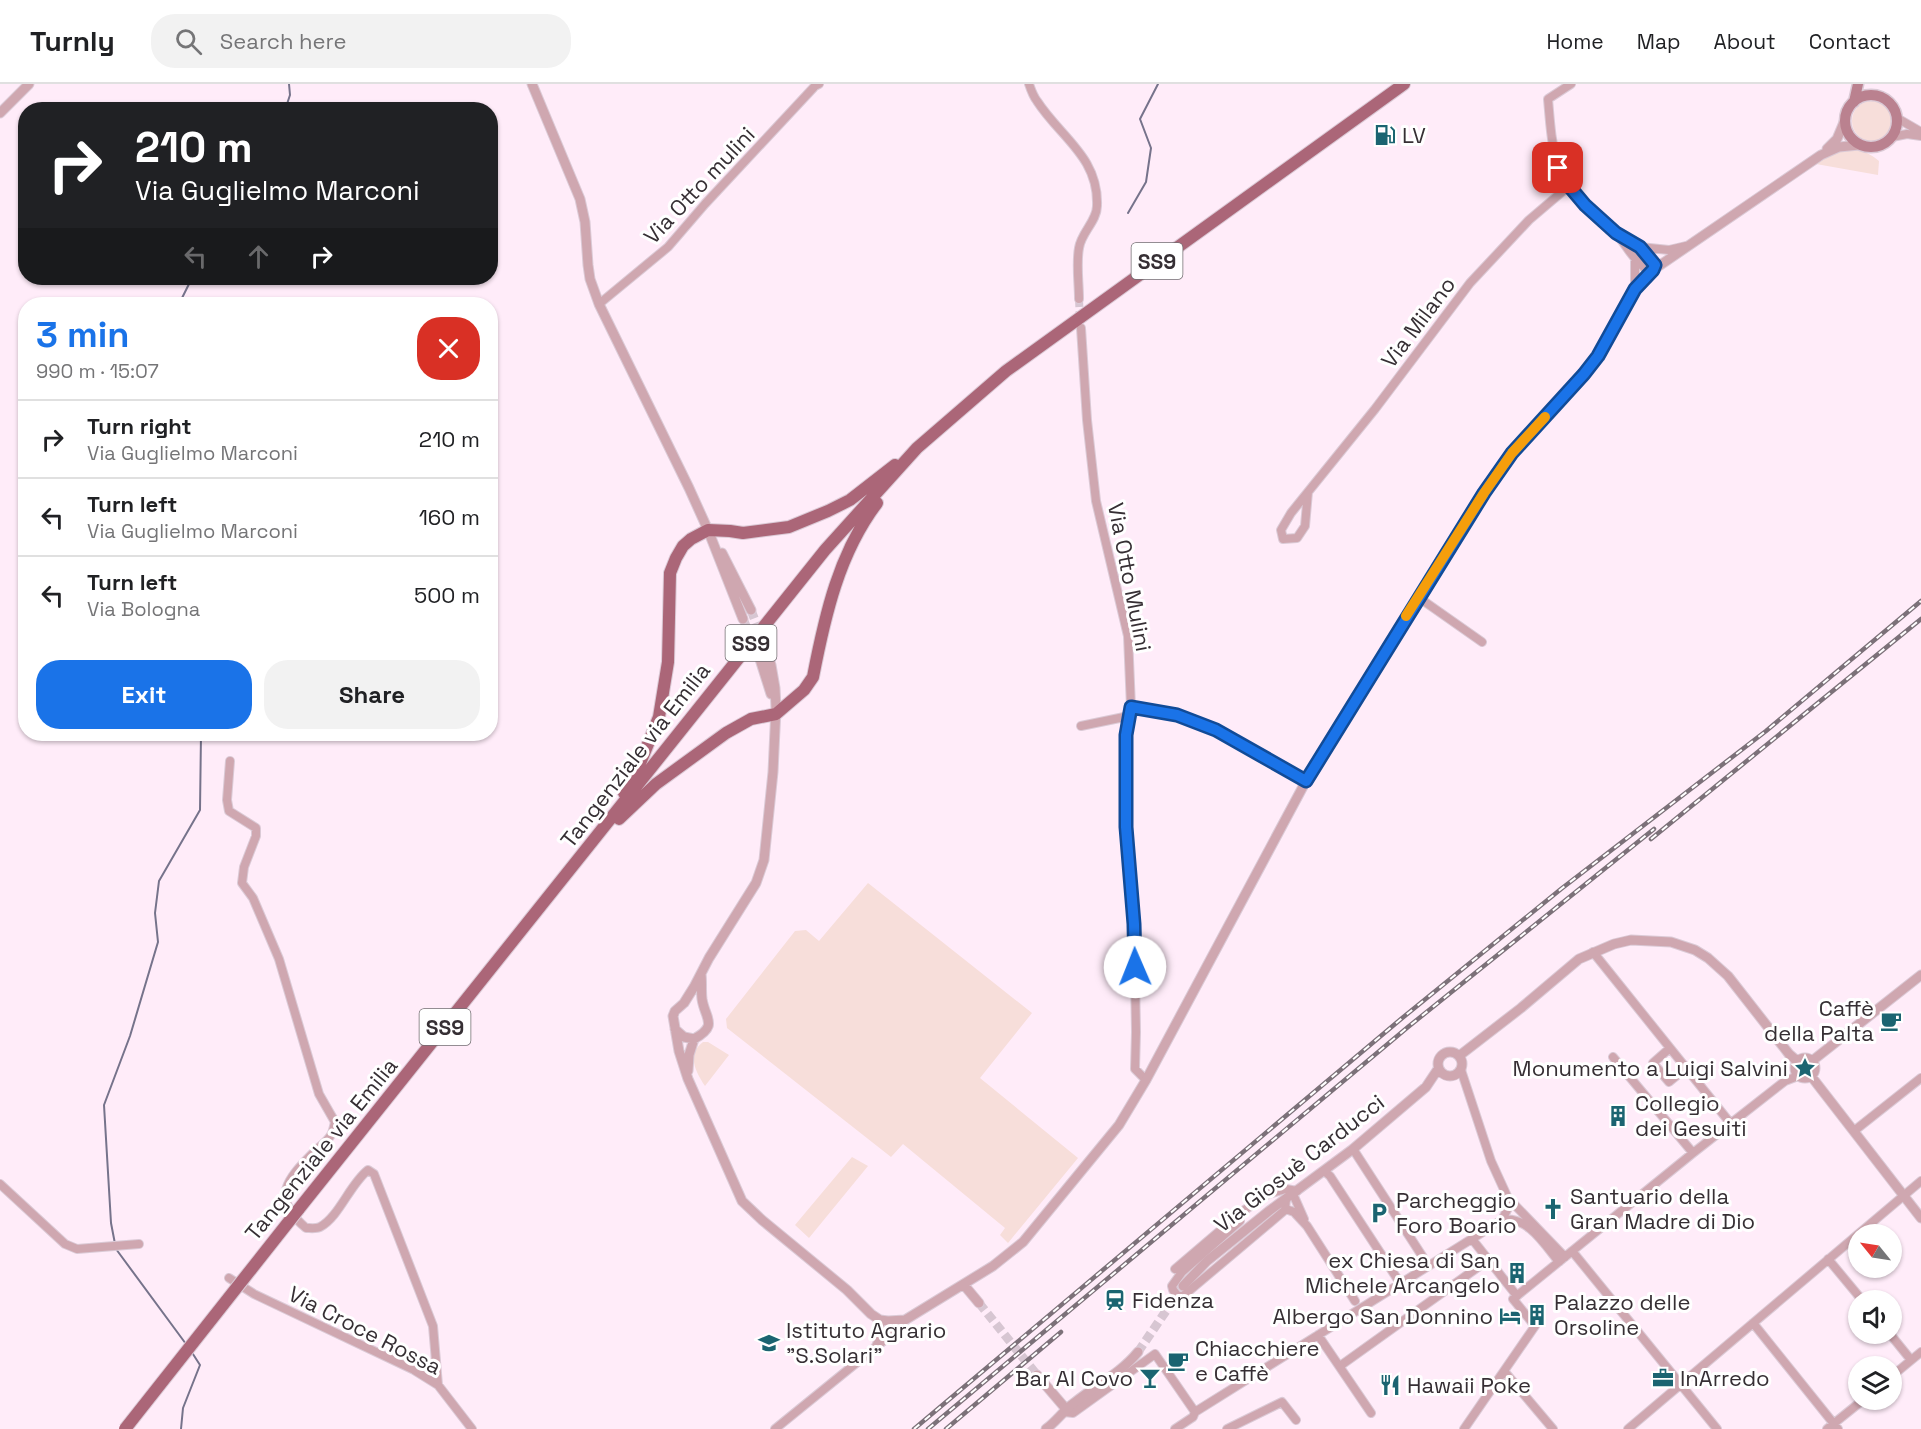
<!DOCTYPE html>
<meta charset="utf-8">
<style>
:root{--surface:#fff;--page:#f2f2f2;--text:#202124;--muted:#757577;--line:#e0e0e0;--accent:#1a73e8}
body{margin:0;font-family:"Space Grotesk",sans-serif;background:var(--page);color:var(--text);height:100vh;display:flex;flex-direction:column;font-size:22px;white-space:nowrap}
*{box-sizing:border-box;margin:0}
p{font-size:20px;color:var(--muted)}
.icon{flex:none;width:33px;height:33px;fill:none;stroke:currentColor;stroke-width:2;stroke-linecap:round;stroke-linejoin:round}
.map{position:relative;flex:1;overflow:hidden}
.sheet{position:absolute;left:18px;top:213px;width:480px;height:444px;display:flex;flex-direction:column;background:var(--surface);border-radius:24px;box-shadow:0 2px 4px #0004}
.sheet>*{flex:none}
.top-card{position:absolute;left:18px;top:18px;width:480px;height:183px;border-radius:24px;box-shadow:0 2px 4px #0004;background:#202124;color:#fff;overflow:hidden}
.needle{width:39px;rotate:300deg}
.fabs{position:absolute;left:1848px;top:1140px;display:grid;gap:12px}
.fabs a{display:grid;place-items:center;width:54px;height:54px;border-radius:50%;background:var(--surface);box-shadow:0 2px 4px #0004;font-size:30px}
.pin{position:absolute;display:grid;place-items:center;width:51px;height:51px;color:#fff;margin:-26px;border-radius:12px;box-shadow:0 3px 9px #0006}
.me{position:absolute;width:66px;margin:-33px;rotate:359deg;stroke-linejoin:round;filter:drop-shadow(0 0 4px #0008)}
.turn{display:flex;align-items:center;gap:21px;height:126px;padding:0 18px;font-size:27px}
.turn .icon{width:78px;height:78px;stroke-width:2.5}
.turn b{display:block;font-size:42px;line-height:51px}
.lanes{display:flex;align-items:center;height:57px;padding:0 18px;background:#0003;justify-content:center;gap:30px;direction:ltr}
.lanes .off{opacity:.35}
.round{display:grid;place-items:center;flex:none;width:63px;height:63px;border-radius:24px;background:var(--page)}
.head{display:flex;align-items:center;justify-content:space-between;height:102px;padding:0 18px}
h1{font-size:36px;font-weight:700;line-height:45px;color:var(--accent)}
.action{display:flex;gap:12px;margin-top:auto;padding:12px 18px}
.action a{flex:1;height:69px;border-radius:24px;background:var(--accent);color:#fff;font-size:24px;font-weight:700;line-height:69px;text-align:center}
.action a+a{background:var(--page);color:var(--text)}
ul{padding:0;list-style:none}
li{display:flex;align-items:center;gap:18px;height:78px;padding:0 18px;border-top:2px solid var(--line)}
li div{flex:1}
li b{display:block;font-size:22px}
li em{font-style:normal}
header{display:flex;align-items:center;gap:36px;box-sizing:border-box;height:84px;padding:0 30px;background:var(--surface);border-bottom:2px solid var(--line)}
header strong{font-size:28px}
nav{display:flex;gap:33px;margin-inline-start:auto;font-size:21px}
.search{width:420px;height:54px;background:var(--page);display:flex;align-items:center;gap:15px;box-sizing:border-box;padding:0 21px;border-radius:24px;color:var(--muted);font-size:22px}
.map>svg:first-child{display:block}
.green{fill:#f7deda}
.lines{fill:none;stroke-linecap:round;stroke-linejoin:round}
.stream{stroke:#76738b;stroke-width:2}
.minor-tunnel{stroke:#d7c6d2;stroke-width:8;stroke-dasharray:8 4;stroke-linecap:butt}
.tertiary-tunnel{stroke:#d7c6d2;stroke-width:9;stroke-dasharray:9 4.5;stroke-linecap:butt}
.minor-casing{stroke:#dbcad6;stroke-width:10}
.tertiary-casing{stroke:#dbcad6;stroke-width:11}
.secondary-casing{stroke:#dbcad6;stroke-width:13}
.primary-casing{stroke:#dbcad6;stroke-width:14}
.minor{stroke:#cfa7b0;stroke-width:8}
.tertiary{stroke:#cfa7b0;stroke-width:9}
.secondary{stroke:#ba818f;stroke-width:10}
.primary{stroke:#ab6678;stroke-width:12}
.rail-casing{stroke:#7c7179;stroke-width:4.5}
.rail{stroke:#fff;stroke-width:2;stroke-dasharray:7;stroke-linecap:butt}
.primary-bridge-casing{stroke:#dbcad6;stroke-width:14;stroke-linecap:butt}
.primary-bridge{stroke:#ab6678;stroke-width:12}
.route-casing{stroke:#114b97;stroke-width:15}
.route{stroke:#1a73e8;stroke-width:10}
.slow{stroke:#f59e0b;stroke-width:10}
.labels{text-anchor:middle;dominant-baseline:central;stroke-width:6;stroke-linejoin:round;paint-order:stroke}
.shield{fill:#fff;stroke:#726d71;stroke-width:1.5}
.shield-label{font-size:21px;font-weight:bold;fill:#362f34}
.poi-label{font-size:22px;fill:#362f34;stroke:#fff;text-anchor:start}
.street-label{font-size:22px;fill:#362f34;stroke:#fff}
</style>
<header>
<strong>Turnly</strong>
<div class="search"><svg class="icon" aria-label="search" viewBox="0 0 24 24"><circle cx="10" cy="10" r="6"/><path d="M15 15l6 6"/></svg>Search here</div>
<nav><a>Home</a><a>Map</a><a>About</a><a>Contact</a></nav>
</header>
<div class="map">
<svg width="1921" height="1345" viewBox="0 0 1921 1345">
<rect width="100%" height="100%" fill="#ffecf9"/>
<path class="green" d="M1852 37a20 20 0 1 1 40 0a20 20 0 1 1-40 0Z
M1839 65C1856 65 1866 66 1879 77L1878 91 1816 80Z
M868 799 1032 929 980 994 1078 1074 1008 1159 1000 1151 1005 1144 903 1060 891 1073 727 944 726 935 795 847 806 846 819 857Z
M703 958H708L729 971 705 1002C696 988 686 971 703 958Z
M852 1073 868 1082 809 1154 795 1141Z"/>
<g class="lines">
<path class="stream" d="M285 26 290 11 289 0
M1128 129 1146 98 1151 64 1140 35 1158 0
M179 220 192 194
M186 1260 116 1165 111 1139 104 1021 130 952 158 858 155 829 159 797 200 726 201 650
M181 1345 183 1324 200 1281 191 1267"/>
<path class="minor-tunnel" d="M1079 215 1080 237"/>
<path class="tertiary-tunnel" d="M751 526 764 560
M743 535 758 569
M979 1219 1037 1291
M1138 1268 1183 1202"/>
<defs>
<path id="minor" d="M1029 0C1031 6 1033 12 1037 17 1060 53 1099 73 1097 122 1097 137 1081 149 1079 164 1076 180 1079 199 1079 215
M1571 0 1548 15C1552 60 1552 88 1586 122 1595 131 1605 138 1614 147 1627 161 1630 173 1647 186H1653L1655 181 1640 163 1616 149
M1897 34 1921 48
M1892 53 1907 50 1921 52
M1640 163 1669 166 1686 162
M1635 205V177
M599 220 668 163 705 120 815 2 819 0
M1081 244 1087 336 1096 417 1128 552 1131 623 1126 651V743L1134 840 1136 948 1135 985 1146 996
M1308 408 1305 442 1297 454 1283 455 1281 446 1291 429 1375 325 1470 199 1529 136 1569 102
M1418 513 1482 558
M1131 623 1177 631 1216 646 1306 697
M1081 642 1129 632
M230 677 227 716 229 727 256 744V752L244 783 242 799 253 814 279 875 319 1010 335 1038C334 1042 333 1048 331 1051 327 1058 319 1063 314 1068 287 1095 270 1114 306 1144 310 1144 316 1145 320 1143 339 1133 350 1100 368 1086L374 1090 433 1242 438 1301
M1593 868 1731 1040
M1670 964 1653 979 1669 998 1686 984
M1613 973 1693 1069
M1461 986 1491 1077 1507 1112 1508 1124 1502 1136
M1854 1047 1921 994
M1353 1065 1428 1181
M1324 1087 1330 1092 1400 1199
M0 1100 65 1160 77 1165 139 1160
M1293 1110 1304 1135
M1508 1114 1565 1173
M1286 1125 1294 1128 1307 1142 1355 1217
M1472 1155 1517 1212
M1572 1167 1717 1345
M1828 1175 1862 1216
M1180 1182 1182 1188 1172 1202 1173 1206 1178 1212H1183L1285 1126 1286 1115
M1175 1185 1243 1127 1268 1110 1286 1105 1297 1107
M1182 1188 1240 1137
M229 1194 254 1210 414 1286 438 1301 472 1345
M1753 1239 1838 1345
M1890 1250 1911 1276
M1318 1251 1371 1329
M876 1262 880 1254V1236
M1340 1282 1488 1176
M1504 1287 1553 1345
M1892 1292 1921 1268
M1064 1328 1073 1329 1155 1270 1195 1328
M775 1345 892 1250 897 1237
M1175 1345 1193 1333 1195 1328 1502 1136C1527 1131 1545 1161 1559 1178
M1227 1345 1282 1318 1296 1336
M1464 1345 1535 1242 1513 1215 1693 1069 1785 997 1798 992
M1628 1345 1921 1097
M1827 1345 1863 1316"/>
<path id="tertiary" d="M532 0 580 115 585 138 588 181 590 195 599 220 689 404 708 446 743 535
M0 29 29 0
M1827 65 1837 55 1845 36
M722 469 751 526
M764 560 771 581 775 604 776 624 773 688 764 776 756 799 709 874 694 903 684 919 675 927 673 932 679 967 688 995 742 1117 762 1136 847 1206 871 1230 880 1236 888 1237 905 1236 993 1182 1023 1158 1119 1041 1146 996 1306 697 1450 461 1512 369 1584 290 1598 271 1635 205 1653 186 1821 71 1839 63 1859 61
M758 569 771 610
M675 945 684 953 694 955C719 941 705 935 702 915 701 907 702 898 701 890
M1438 980a12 12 0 1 1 24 0a12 12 0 1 1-24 0Z
M1459 972 1521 924 1579 875 1614 860 1631 856 1671 858 1695 866 1708 874 1728 892 1789 970 1797 977
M1795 984a10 10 0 1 1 20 0a10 10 0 1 1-20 0Z
M1812 977 1921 891
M688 987 689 971 694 955
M1811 992 1921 1134
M964 1201 979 1219
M1183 1202 1207 1177 1269 1127 1353 1065 1426 1003 1438 985
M1037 1291 1066 1325
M1046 1345C1057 1337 1063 1327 1074 1319 1095 1302 1121 1289 1138 1268"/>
<path id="secondary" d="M1845 37a26 26 0 1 1 52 0a26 26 0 1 1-52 0Z
M1854 18 1858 0"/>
<path id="primary" d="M624 709 641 677 659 633 668 578 670 489 676 474 683 462 691 455 708 446 730 447 743 449 789 443 828 427 850 416 895 381
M619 735 656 700 726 649 751 635 776 630 804 606 813 593C825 531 839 469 877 419
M298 1126 825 466 917 364 1006 287 1404 0"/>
</defs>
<use href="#minor" class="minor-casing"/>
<use href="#tertiary" class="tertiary-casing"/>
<use href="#secondary" class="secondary-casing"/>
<use href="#primary" class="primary-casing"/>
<use href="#minor" class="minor"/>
<use href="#tertiary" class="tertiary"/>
<use href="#secondary" class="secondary"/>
<use href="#primary" class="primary"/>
<defs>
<path id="rail" d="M1651 755 1921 535
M914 1345 1401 935 1561 805 1766 647 1921 517
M928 1345 1408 943 1654 745
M946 1345 1061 1248"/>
</defs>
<use href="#rail" class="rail-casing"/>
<use href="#rail" class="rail"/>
<defs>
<path id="primary-bridge" d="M125 1345 298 1126"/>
</defs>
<use href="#primary-bridge" class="primary-bridge-casing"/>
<use href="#primary-bridge" class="primary-bridge"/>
</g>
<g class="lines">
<defs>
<path id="route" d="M1135 883 1134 840 1126 743V651L1131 623 1177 631 1216 646 1306 697 1484 409 1512 369 1584 290 1598 272 1635 205 1653 186 1655 181 1640 163 1616 149 1585 121 1569 102 1558 84"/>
</defs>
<use href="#route" class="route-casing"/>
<use href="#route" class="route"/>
<path class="slow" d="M1406 532 1484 409 1512 369 1545 333"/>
</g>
<defs>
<symbol id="fuel-bare" viewBox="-9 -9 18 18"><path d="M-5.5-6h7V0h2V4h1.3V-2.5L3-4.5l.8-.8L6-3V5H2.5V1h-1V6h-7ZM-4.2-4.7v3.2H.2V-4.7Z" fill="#1b6471" stroke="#fff" stroke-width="2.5" paint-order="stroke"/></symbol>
<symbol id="cafe-bare" viewBox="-9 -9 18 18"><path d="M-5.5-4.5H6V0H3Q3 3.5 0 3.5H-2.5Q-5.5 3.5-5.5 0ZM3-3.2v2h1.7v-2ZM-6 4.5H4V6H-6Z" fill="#1b6471" stroke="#fff" stroke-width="2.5" paint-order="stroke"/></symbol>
<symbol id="sight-bare" viewBox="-9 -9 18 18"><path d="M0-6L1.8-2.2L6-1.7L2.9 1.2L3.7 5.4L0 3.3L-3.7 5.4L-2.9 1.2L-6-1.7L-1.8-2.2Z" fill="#1b6471" stroke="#fff" stroke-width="2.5" paint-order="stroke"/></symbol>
<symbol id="building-bare" viewBox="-9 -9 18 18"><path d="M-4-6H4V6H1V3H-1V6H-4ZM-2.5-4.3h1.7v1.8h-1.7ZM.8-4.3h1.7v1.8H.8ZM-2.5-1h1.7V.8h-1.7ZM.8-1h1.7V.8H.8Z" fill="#1b6471" stroke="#fff" stroke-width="2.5" paint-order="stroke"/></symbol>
<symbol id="church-bare" viewBox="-9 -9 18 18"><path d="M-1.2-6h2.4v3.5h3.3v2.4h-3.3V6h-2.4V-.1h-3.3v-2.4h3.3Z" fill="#1b6471" stroke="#fff" stroke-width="2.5" paint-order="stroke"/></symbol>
<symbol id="parking-bare" viewBox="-9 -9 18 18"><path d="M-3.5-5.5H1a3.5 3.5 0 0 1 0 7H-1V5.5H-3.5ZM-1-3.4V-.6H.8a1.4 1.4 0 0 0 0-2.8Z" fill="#1b6471" stroke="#fff" stroke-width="2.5" paint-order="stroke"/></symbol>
<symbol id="station-bare" viewBox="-9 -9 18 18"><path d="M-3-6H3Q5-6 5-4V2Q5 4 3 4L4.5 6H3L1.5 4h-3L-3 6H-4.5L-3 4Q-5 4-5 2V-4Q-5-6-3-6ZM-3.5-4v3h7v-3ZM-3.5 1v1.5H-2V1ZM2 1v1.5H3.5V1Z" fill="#1b6471" stroke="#fff" stroke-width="2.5" paint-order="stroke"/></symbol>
<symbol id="hotel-bare" viewBox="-9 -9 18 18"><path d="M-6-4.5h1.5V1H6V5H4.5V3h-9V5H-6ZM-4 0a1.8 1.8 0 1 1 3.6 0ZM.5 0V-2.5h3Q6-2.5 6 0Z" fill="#1b6471" stroke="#fff" stroke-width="2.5" paint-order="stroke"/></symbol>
<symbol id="school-bare" viewBox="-9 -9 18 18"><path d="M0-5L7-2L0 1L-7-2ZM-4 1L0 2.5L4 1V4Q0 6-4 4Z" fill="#1b6471" stroke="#fff" stroke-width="2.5" paint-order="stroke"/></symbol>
<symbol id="bar-bare" viewBox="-9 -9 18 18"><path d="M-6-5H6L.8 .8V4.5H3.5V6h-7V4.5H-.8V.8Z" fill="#1b6471" stroke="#fff" stroke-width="2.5" paint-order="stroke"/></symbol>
<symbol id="office-bare" viewBox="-9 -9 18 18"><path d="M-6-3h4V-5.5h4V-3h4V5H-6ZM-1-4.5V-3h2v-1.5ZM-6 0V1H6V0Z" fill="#1b6471" stroke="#fff" stroke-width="2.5" paint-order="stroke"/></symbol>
<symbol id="restaurant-bare" viewBox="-9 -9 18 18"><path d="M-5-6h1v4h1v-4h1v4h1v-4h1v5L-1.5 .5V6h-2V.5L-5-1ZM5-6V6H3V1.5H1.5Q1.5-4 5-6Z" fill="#1b6471" stroke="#fff" stroke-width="2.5" paint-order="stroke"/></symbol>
</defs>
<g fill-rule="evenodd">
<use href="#fuel-bare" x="1370" y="36" width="30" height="30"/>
<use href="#cafe-bare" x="1876" y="922" width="30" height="30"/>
<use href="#sight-bare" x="1790" y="969" width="30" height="30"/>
<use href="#building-bare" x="1603" y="1017" width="30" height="30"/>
<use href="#church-bare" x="1538" y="1110" width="30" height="30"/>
<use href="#parking-bare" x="1364" y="1114" width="30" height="30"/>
<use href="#building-bare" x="1502" y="1174" width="30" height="30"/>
<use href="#station-bare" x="1100" y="1201" width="30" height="30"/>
<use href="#building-bare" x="1522" y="1216" width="30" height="30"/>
<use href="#hotel-bare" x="1495" y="1217" width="30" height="30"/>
<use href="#school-bare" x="754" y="1244" width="30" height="30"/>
<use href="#cafe-bare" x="1163" y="1262" width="30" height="30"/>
<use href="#bar-bare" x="1135" y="1279" width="30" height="30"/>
<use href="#office-bare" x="1648" y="1279" width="30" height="30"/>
<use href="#restaurant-bare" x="1375" y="1286" width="30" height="30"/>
</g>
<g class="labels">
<g class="shield">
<rect x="1131.5" y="159" width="51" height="36" rx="4.5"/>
<rect x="725.5" y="541" width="51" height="36" rx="4.5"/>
<rect x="419.5" y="925" width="51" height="36" rx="4.5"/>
</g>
<g class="shield-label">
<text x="1157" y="177">SS9</text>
<text x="751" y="559">SS9</text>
<text x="445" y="943">SS9</text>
</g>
<g class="poi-label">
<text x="1402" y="51">LV</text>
<text x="1874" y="924" text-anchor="end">Caffè<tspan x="1874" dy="25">della Palta</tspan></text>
<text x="1788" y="984" text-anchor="end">Monumento a Luigi Salvini</text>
<text x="1635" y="1019">Collegio<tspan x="1635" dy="25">dei Gesuiti</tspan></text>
<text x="1570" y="1112">Santuario della<tspan x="1570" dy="25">Gran Madre di Dio</tspan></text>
<text x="1396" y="1116">Parcheggio<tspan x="1396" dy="25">Foro Boario</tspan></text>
<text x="1500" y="1176" text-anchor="end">ex Chiesa di San<tspan x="1500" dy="25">Michele Arcangelo</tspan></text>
<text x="1132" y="1216">Fidenza</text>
<text x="1554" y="1218">Palazzo delle<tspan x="1554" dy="25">Orsoline</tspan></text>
<text x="1493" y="1232" text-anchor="end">Albergo San Donnino</text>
<text x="786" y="1246">Istituto Agrario<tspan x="786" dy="25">"S.Solari"</tspan></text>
<text x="1195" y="1264">Chiacchiere<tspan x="1195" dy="25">e Caffè</tspan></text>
<text x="1133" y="1294" text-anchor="end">Bar Al Covo</text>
<text x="1680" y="1294">InArredo</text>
<text x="1407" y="1301">Hawaii Poke</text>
</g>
<g class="street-label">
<text transform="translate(699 101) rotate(-47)">Via Otto mulini</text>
<text transform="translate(1418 238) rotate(-53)">Via Milano</text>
<text transform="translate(1130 493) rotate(79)">Via Otto Mulini</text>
<text transform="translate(635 671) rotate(-52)">Tangenziale via Emilia</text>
<text transform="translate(321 1065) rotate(-51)">Tangenziale via Emilia</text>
<text transform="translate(1299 1079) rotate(-38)">Via Giosuè Carducci</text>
<text transform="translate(365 1246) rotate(27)">Via Croce Rossa</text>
</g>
</g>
</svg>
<div class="fabs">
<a><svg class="needle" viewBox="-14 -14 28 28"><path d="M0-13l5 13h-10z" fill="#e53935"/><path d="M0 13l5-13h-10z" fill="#757577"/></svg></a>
<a><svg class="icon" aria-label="sound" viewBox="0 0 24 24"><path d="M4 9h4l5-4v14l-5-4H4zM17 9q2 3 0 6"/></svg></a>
<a><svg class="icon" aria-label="layers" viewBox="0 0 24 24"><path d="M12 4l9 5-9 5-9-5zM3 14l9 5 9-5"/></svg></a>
</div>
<div class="pin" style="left:1558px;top:84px;background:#d93025"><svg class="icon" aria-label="arrive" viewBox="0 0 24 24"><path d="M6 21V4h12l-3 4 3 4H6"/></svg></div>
<svg class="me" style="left:1135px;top:883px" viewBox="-20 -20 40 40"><circle r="19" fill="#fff"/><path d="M0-13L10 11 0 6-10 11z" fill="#1a73e8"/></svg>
<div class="top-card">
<div class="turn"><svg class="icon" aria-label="right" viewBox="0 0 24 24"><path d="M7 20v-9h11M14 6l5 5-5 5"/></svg><div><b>210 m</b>Via Guglielmo Marconi</div></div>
<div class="lanes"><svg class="icon off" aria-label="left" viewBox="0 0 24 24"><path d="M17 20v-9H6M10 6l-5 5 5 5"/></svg><svg class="icon off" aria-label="ahead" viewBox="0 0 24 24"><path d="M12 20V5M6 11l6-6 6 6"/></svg><svg class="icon" aria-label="right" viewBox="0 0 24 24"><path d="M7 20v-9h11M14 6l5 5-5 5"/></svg></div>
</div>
<section class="sheet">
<div class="head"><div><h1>3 min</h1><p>990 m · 15:07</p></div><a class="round" style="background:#d93025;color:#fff"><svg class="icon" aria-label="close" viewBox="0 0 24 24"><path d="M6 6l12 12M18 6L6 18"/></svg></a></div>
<ul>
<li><svg class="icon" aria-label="right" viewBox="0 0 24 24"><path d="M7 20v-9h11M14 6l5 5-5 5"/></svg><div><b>Turn right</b><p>Via Guglielmo Marconi</p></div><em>210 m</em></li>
<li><svg class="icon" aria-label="left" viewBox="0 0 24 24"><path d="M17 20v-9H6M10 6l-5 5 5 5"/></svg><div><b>Turn left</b><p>Via Guglielmo Marconi</p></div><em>160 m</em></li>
<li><svg class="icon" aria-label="left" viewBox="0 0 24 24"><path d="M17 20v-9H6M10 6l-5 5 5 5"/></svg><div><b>Turn left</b><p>Via Bologna</p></div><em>500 m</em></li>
</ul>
<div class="action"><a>Exit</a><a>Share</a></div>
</section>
</div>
